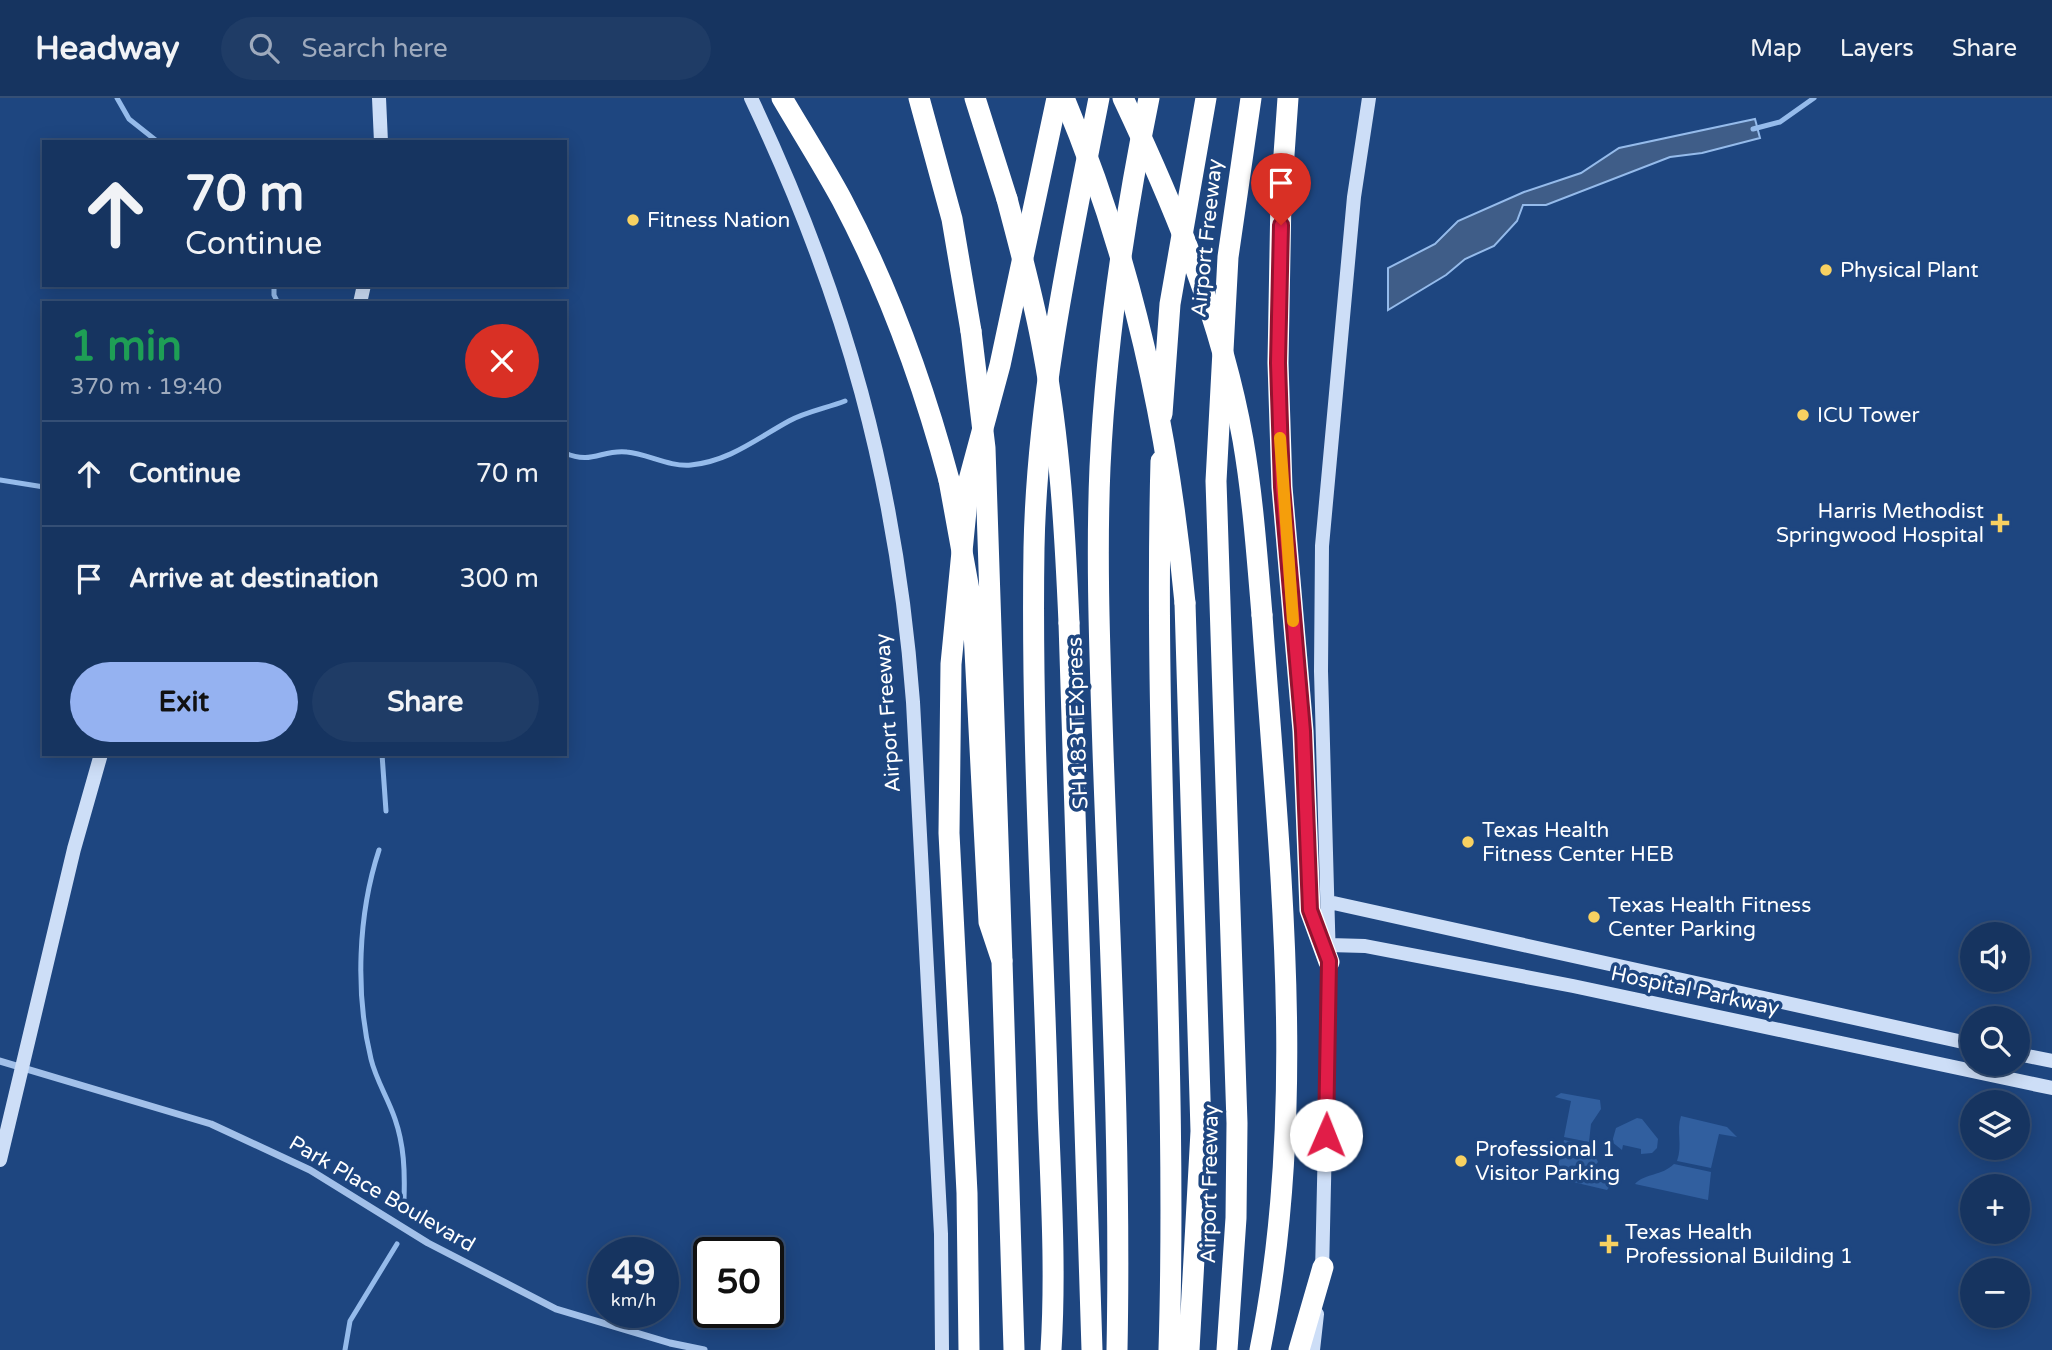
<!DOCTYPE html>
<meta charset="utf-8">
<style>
:root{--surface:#163460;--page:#1f3c66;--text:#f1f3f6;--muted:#9eaabd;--line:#354f75;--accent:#95b2f1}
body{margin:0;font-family:"Varela Round",sans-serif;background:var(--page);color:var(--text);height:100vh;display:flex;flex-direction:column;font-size:26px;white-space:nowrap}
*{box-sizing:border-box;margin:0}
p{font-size:23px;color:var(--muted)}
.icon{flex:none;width:38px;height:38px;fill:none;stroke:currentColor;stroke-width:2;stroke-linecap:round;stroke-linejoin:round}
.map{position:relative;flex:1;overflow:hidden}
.side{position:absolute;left:42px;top:203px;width:525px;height:455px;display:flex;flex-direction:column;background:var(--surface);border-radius:0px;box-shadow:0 4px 18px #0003,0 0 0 2px var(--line)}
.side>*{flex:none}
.banner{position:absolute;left:42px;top:42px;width:525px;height:147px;border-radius:0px;box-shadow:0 4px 18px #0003,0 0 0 2px var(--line);background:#163460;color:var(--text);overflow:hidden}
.tools{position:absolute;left:1960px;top:824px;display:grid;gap:14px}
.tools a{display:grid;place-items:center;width:70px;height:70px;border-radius:50%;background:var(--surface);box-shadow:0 4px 18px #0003,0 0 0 2px var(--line);font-size:35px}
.speed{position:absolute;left:588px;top:1139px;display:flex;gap:14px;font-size:35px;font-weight:700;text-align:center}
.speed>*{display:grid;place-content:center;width:91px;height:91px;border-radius:50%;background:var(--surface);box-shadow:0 4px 18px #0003,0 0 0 2px var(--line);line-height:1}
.speed small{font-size:18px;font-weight:400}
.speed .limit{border:4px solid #111;border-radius:10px;background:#fff;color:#111}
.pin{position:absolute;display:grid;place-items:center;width:60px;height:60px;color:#fff;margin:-72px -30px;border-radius:50% 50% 50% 0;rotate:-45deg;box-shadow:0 0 7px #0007}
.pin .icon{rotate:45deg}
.me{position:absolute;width:77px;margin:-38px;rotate:1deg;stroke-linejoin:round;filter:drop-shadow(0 0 5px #0008)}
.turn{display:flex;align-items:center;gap:24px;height:147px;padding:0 28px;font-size:32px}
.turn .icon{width:91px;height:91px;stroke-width:2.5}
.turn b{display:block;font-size:49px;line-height:60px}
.round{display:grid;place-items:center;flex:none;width:74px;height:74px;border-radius:37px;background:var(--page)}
.overview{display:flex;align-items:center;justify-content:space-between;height:119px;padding:0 28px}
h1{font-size:42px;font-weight:700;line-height:52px;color:#1e9e55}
.primary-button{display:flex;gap:14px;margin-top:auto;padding:14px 28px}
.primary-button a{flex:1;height:80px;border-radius:42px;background:var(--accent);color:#111;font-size:28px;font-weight:700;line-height:80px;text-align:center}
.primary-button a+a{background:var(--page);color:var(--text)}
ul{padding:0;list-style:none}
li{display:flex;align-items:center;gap:21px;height:105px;padding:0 28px;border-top:2px solid var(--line)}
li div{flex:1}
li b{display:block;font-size:26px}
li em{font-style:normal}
header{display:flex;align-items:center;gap:42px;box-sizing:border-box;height:98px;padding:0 35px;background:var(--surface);border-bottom:2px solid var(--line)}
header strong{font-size:33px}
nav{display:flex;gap:38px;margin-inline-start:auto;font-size:24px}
.search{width:490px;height:63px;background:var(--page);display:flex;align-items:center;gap:18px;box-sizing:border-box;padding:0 24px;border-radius:38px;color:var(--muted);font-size:26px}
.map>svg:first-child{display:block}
.green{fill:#315f9f}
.water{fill:#3f5d88;stroke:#95bbeb;stroke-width:2}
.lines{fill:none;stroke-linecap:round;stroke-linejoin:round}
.stream{stroke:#95bbeb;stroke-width:5}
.street{stroke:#a2c0e9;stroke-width:7}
.secondary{stroke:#cddef7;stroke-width:14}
.highway{stroke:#fff;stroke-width:21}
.highway-bridge{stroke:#fff;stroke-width:21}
.route-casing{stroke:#92132f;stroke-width:18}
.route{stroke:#e11d48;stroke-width:12}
.slow{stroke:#f59e0b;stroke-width:12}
.poi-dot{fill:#f8d161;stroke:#1e4680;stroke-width:2.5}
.labels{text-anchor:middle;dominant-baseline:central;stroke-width:7;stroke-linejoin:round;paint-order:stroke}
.poi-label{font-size:21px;fill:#fff;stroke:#1e4680;text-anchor:start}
.street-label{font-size:21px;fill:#fff;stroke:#1e4680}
</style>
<header>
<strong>Headway</strong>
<div class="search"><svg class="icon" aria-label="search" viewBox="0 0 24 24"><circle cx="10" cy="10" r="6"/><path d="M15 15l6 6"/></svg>Search here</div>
<nav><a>Map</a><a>Layers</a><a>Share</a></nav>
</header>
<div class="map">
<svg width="2052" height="1252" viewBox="0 0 2052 1252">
<rect width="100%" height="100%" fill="#1e4680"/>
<path class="green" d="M1561 995 1600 1002 1601 1011 1591 1026 1589 1044 1564 1039 1571 1003 1555 999Z
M1681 1018 1727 1029 1737 1039 1719 1036 1711 1070 1677 1063C1683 1047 1676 1033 1681 1018Z
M1637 1020 1642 1021 1658 1041 1657 1050 1652 1055 1641 1056V1051L1623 1047 1622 1052 1612 1044 1616 1030Z
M1564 1042 1590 1048 1598 1064 1591 1072 1600 1079 1606 1069 1613 1073 1612 1078 1617 1079 1616 1087 1612 1086 1607 1092 1543 1077 1545 1066 1558 1068Z
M1674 1066 1711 1074 1708 1102 1635 1086C1645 1075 1662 1078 1674 1066Z"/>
<path class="water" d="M1755 21 1760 40 1702 55 1670 59 1546 107H1523L1517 123 1494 148 1465 161 1446 177 1388 212V170L1435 146 1458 123 1524 94 1581 75 1619 50Z"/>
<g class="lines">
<path class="stream" d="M117 0 129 21 158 44
M1753 31 1780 24 1814 0
M274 187V197L278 205
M565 355C592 367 602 351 627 354 648 356 669 369 691 367 730 363 756 341 789 323 805 314 827 310 845 303
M0 382 44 389
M382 656 386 713
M379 752C358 816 355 895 371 961 376 982 388 1000 395 1021 404 1047 405 1073 404 1101
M345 1252 350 1223 397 1146"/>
<path class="street" d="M0 963 211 1026 310 1072 428 1145 556 1211 670 1245 704 1252"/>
<path class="secondary" d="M379 0 381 44
M751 0C845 198 897 385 913 604L941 1136 942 1252
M360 205 364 187
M1329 804 1972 946
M1329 847 1365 848 1573 888 2052 990
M2018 956 2052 963
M0 1062 74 751 101 656
M1322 1175 1329 864 1321 573 1322 448 1354 99 1369 0
M1313 1252 1317 1216"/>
<path class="highway" d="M782 0C802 34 823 67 842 102 889 191 923 285 949 382
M919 0 952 121 971 233
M975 0 1007 101
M1288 0 1281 99 1278 265 1282 389 1303 633 1310 812 1329 864
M1162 316 1170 206 1206 0
M1161 363C1153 659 1178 956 1169 1252
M1185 505 1201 1033 1189 1252
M973 514 989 824 1002 863 1014 1252
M1069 525 1092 1252
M969 1252 967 1095 949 735 951 566 969 382 1000 267 1057 0
M1051 1252C1056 1172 1051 1092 1048 1012 1043 825 1031 637 1034 450 1037 298 1070 148 1099 0
M1117 1252C1121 1052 1110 852 1103 653 1100 558 1096 463 1100 369 1106 244 1124 122 1149 0
M1227 1252 1236 1120 1237 1025 1216 383 1228 159 1251 0
M1260 1252C1309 1009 1279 762 1262 517
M1299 1252 1323 1169"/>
<path class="highway-bridge" d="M1064 0C1132 161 1169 332 1185 505
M1123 0C1174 108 1222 223 1243 342 1253 400 1257 459 1262 517
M1007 101C1020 151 1034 201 1043 252 1060 343 1065 434 1069 525
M971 233 985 350 1002 863
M949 382 973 514"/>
</g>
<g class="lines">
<defs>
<path id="route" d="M1281 127 1278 265 1282 389 1303 633 1310 812 1329 863 1326 1037"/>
</defs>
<use href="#route" class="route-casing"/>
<use href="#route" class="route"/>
<path class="slow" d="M1280 340 1293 523"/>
</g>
<g class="poi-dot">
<circle cx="633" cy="122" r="7"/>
<circle cx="1826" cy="172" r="7"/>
<circle cx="1803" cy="317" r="7"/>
<path d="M1996.5 414.5h7v7h7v7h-7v7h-7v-7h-7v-7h7z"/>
<circle cx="1468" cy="744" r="7"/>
<circle cx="1594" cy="819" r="7"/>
<circle cx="1461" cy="1063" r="7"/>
<path d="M1605.5 1135.5h7v7h7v7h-7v7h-7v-7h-7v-7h7z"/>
</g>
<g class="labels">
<g class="poi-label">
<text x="647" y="122">Fitness Nation</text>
<text x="1840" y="172">Physical Plant</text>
<text x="1817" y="317">ICU Tower</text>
<text x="1984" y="413" text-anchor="end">Harris Methodist<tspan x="1984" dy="24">Springwood Hospital</tspan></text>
<text x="1482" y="732">Texas Health<tspan x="1482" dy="24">Fitness Center HEB</tspan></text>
<text x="1608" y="807">Texas Health Fitness<tspan x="1608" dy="24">Center Parking</tspan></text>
<text x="1475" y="1051">Professional 1<tspan x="1475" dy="24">Visitor Parking</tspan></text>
<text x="1625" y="1134">Texas Health<tspan x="1625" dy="24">Professional Building 1</tspan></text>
</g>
<g class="street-label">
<text transform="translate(1207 140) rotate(-84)">Airport Freeway</text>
<text transform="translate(888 615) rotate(-94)">Airport Freeway</text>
<text transform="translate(1078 625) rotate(-92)">SH 183 TEXpress</text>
<text transform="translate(1695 893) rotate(12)">Hospital Parkway</text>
<text transform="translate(1210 1086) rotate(-89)">Airport Freeway</text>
<text transform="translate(382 1096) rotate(30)">Park Place Boulevard</text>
</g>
</g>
</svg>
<div class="tools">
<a><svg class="icon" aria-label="sound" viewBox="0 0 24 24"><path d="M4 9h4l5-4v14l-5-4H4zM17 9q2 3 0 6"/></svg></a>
<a><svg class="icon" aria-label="search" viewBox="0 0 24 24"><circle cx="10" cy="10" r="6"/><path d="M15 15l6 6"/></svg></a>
<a><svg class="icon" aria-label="layers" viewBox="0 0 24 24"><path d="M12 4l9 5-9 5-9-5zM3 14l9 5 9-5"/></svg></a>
<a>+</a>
<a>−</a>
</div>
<div class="speed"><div>49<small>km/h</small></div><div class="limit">50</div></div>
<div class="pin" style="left:1281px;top:127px;background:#d93025"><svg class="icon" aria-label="arrive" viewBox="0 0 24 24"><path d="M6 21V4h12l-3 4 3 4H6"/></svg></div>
<svg class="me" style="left:1326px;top:1037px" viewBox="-20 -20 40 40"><circle r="19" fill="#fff"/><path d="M0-13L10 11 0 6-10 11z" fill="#e11d48"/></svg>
<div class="banner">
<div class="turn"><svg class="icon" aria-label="ahead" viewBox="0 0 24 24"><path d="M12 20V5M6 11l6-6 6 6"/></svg><div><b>70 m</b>Continue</div></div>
</div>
<section class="side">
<div class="overview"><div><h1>1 min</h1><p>370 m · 19:40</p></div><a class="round" style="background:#d93025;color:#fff"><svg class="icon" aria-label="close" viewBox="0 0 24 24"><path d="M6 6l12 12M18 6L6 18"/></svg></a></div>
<ul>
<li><svg class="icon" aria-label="ahead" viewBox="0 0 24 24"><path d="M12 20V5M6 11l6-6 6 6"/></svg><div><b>Continue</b></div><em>70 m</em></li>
<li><svg class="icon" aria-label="arrive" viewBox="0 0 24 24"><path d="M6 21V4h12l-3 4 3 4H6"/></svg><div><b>Arrive at destination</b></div><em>300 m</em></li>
</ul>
<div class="primary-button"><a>Exit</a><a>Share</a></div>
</section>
</div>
